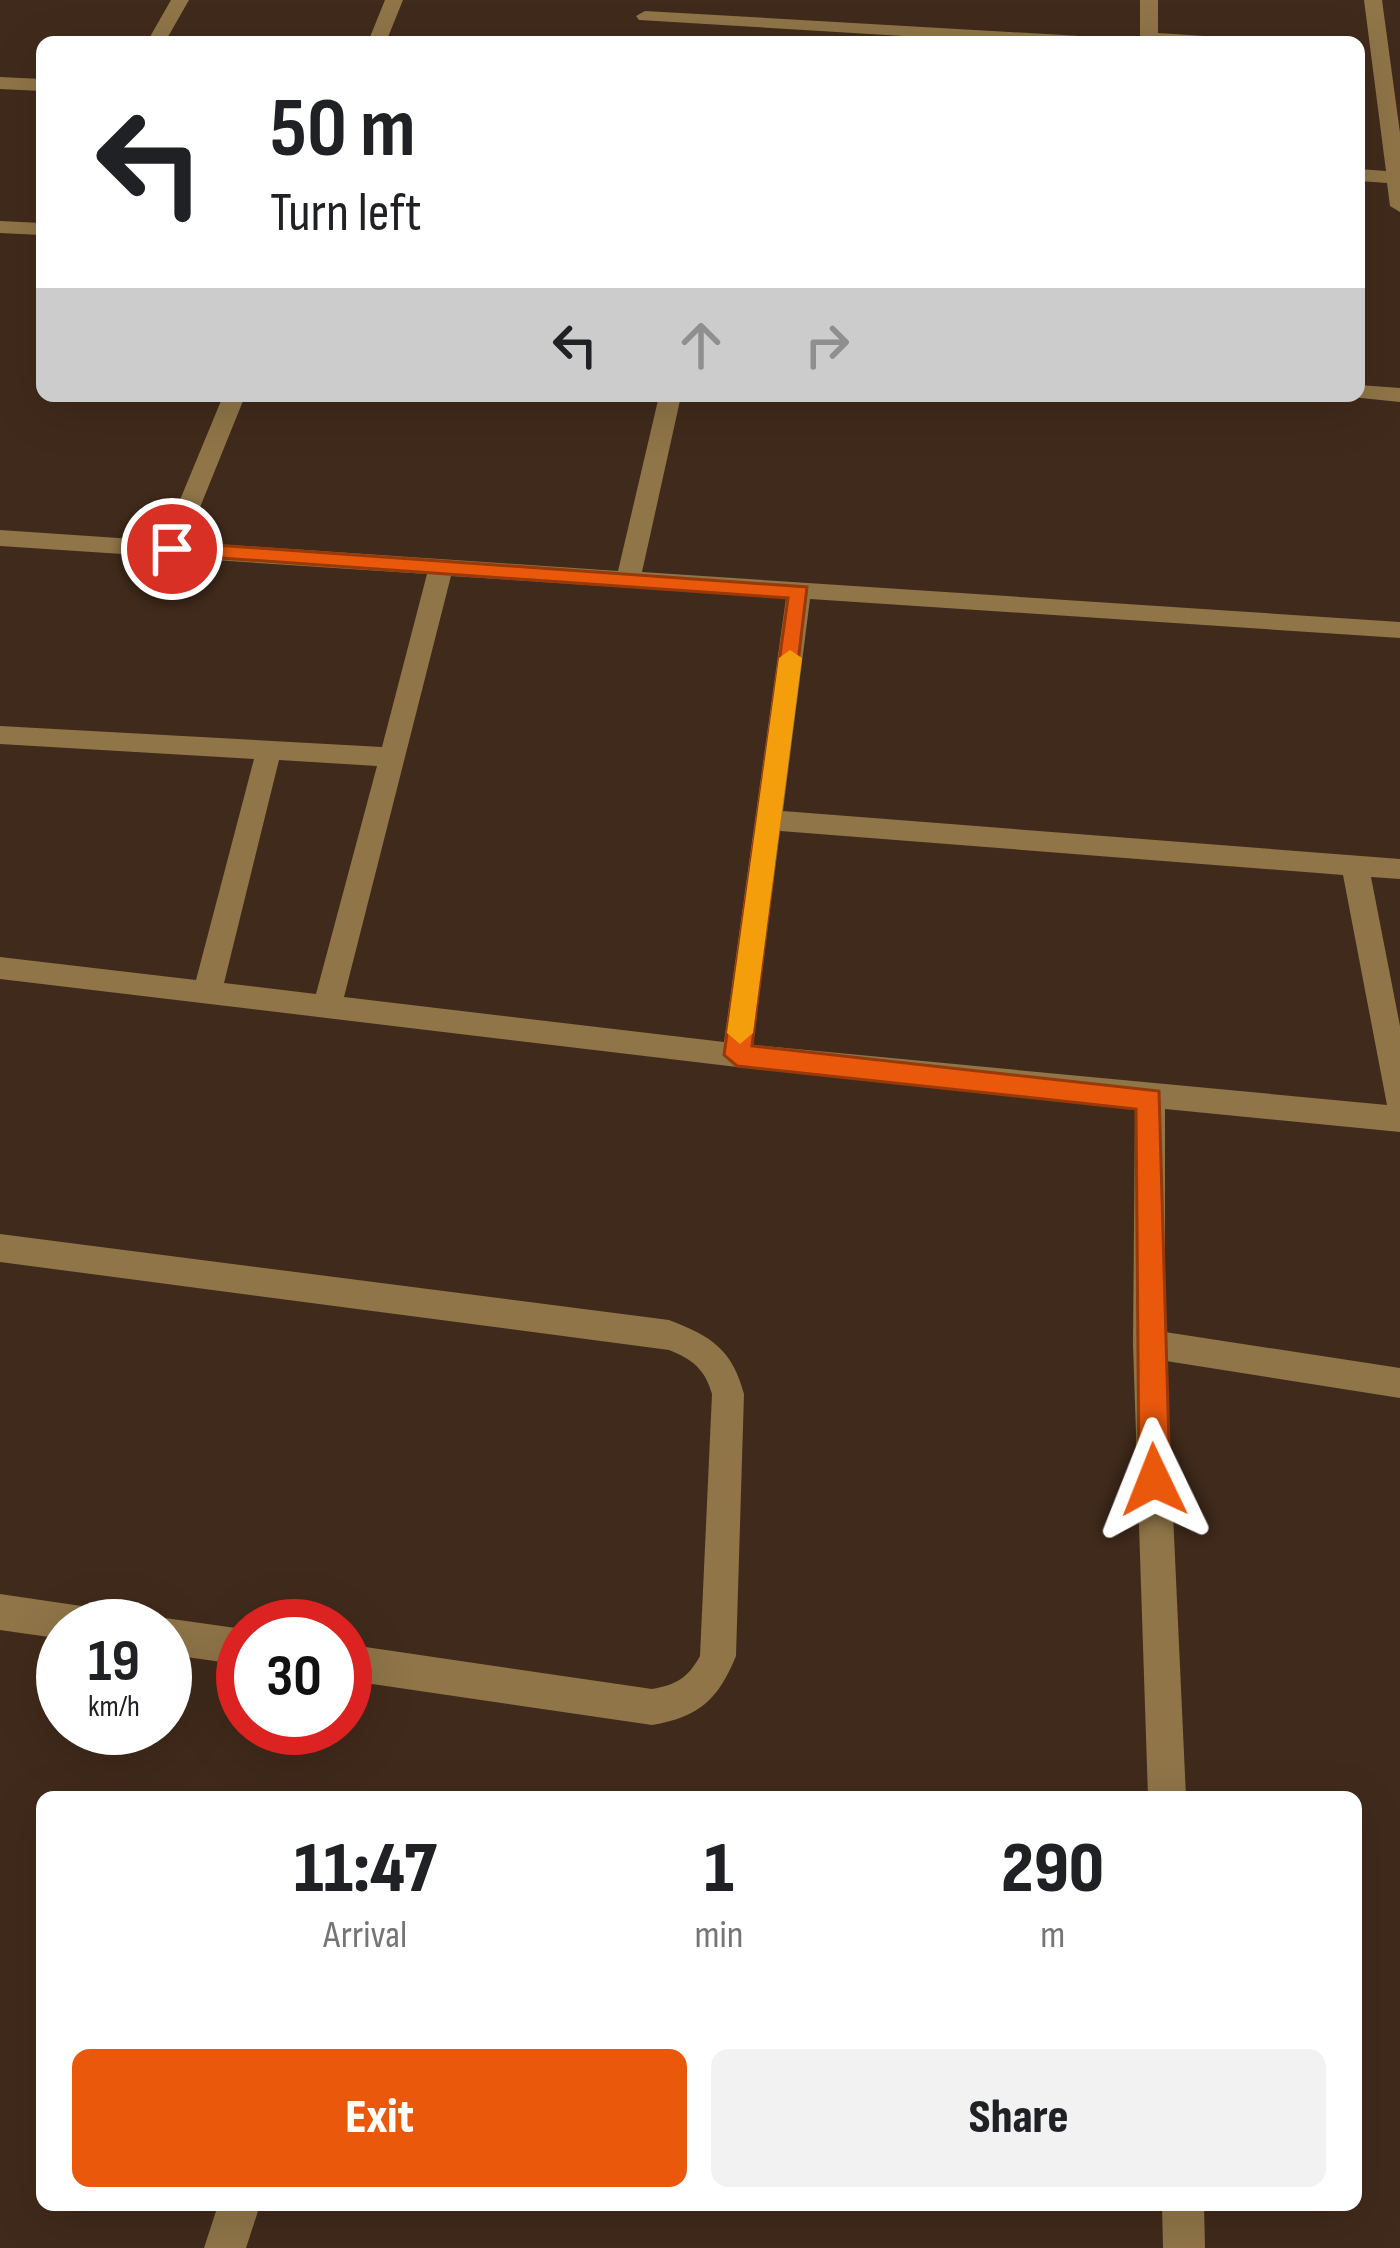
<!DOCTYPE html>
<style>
:root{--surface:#fff;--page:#f2f2f2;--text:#202124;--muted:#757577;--accent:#ea580c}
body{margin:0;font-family:"Sofia Sans Condensed",sans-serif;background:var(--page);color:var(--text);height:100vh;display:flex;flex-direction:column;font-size:45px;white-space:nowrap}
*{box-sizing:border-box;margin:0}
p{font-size:39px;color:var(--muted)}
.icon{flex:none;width:66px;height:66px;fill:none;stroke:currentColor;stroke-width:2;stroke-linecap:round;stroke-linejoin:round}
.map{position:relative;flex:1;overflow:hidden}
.details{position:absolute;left:36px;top:1791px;width:1326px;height:420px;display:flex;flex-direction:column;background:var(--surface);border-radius:18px;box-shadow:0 12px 48px #0002}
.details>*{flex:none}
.top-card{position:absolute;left:36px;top:36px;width:1329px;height:366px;border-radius:18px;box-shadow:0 12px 48px #0002;background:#fff;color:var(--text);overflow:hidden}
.speed{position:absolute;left:36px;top:1599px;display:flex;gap:24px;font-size:60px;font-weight:700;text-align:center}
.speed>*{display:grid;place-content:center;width:156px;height:156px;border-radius:50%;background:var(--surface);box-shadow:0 12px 48px #0002;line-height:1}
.speed small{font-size:30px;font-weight:400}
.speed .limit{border:18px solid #d22;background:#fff;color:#111}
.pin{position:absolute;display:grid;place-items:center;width:102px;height:102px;color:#fff;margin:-51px;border:6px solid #fff;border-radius:50%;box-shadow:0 3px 12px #0007}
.me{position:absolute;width:132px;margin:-66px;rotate:358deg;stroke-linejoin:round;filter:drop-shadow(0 0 9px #0008)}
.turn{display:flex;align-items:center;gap:42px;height:252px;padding:0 36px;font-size:54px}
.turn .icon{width:156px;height:156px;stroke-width:2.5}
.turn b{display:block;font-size:84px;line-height:102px}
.lanes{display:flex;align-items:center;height:114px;padding:0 36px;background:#0003;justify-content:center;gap:60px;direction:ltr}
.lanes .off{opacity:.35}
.eta{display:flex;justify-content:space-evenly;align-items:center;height:204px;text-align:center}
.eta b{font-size:72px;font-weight:800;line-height:84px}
.action{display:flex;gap:24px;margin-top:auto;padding:24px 36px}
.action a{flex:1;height:138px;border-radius:18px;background:var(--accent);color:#fff;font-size:48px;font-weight:800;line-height:138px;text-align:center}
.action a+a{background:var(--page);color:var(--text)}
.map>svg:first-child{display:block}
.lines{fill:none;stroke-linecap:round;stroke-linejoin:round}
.minor{fill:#8f7548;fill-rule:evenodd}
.route{fill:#ea580c;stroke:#983908;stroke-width:3}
.slow{fill:#f59e0b}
</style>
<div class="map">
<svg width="1400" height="2248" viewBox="0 0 1400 2248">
<rect width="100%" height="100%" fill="#402a1b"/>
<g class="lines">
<path class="minor" d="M171 0H189L165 42H147Z
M385 0H403L386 42H368Z
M1140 0H1158V33L1220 37 1229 42H1140Z
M1364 0H1382L1400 133V212L1390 206 1387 183 1359 181V169L1386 171Z
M645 11 1097 37 1106 42H1003L639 20 636 16Z
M0 77 42 79V91L0 89Z
M0 221 42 223V235L0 233Z
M1359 385 1400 388V402L1351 397 1359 396Z
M223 396H245L186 542 618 571 659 396H681L642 572 1400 622V638L810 599 783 811 1400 859V879L1371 877 1400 1026V1132L1165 1109V1332L1400 1368V1398L1166 1361 1186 1797H1148L1133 1344 1135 1106 737 1067 0 979V957L196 980 254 759 0 744V726L382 747 427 574 0 546V530L163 541ZM451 576 786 598 724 1042 344 997ZM279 760 377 766 316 994 224 983ZM780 831 1343 875 1387 1105 753 1045Z
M0 1234 669 1320C711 1336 732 1349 744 1394L736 1656C718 1700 699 1717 652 1725L345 1680V1644L652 1689C676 1685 688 1678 700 1656L712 1394C705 1369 692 1359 669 1350L0 1262Z
M0 1594 95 1608 108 1613 113 1626H63V1639L0 1630Z
M165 1618 243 1629V1665L165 1654V1626H151Z
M218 2205H260L246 2248H204Z
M1162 2205H1204L1205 2248H1163Z"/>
</g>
<path class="route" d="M172 542 807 587 752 1046 1159 1091 1170 1480 1165 1491 1154 1495 1143 1491 1139 1480 1136 1109 737 1066 724 1055 788 598 164 554 161 549Z"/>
<path class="slow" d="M790 650 802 658 753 1033 740 1044 727 1033 779 658Z"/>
</svg>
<div class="speed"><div>19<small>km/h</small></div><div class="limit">30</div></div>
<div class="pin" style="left:172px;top:549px;background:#d93025"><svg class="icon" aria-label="arrive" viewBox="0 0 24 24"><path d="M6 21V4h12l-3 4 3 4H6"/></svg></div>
<svg class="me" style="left:1154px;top:1480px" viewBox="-20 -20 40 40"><path d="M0-17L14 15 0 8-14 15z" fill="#ea580c" stroke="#fff" stroke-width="4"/></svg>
<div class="top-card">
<div class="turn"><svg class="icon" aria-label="left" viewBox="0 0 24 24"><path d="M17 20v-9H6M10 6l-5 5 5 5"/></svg><div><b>50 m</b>Turn left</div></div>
<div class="lanes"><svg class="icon" aria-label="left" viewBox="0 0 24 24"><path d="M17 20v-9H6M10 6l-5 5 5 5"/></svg><svg class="icon off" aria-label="ahead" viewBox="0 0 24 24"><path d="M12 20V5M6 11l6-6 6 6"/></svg><svg class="icon off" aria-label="right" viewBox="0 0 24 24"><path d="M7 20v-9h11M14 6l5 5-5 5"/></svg></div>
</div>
<section class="details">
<div class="eta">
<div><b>11:47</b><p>Arrival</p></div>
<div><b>1</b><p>min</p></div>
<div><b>290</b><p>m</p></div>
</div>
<div class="action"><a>Exit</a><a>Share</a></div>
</section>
</div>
